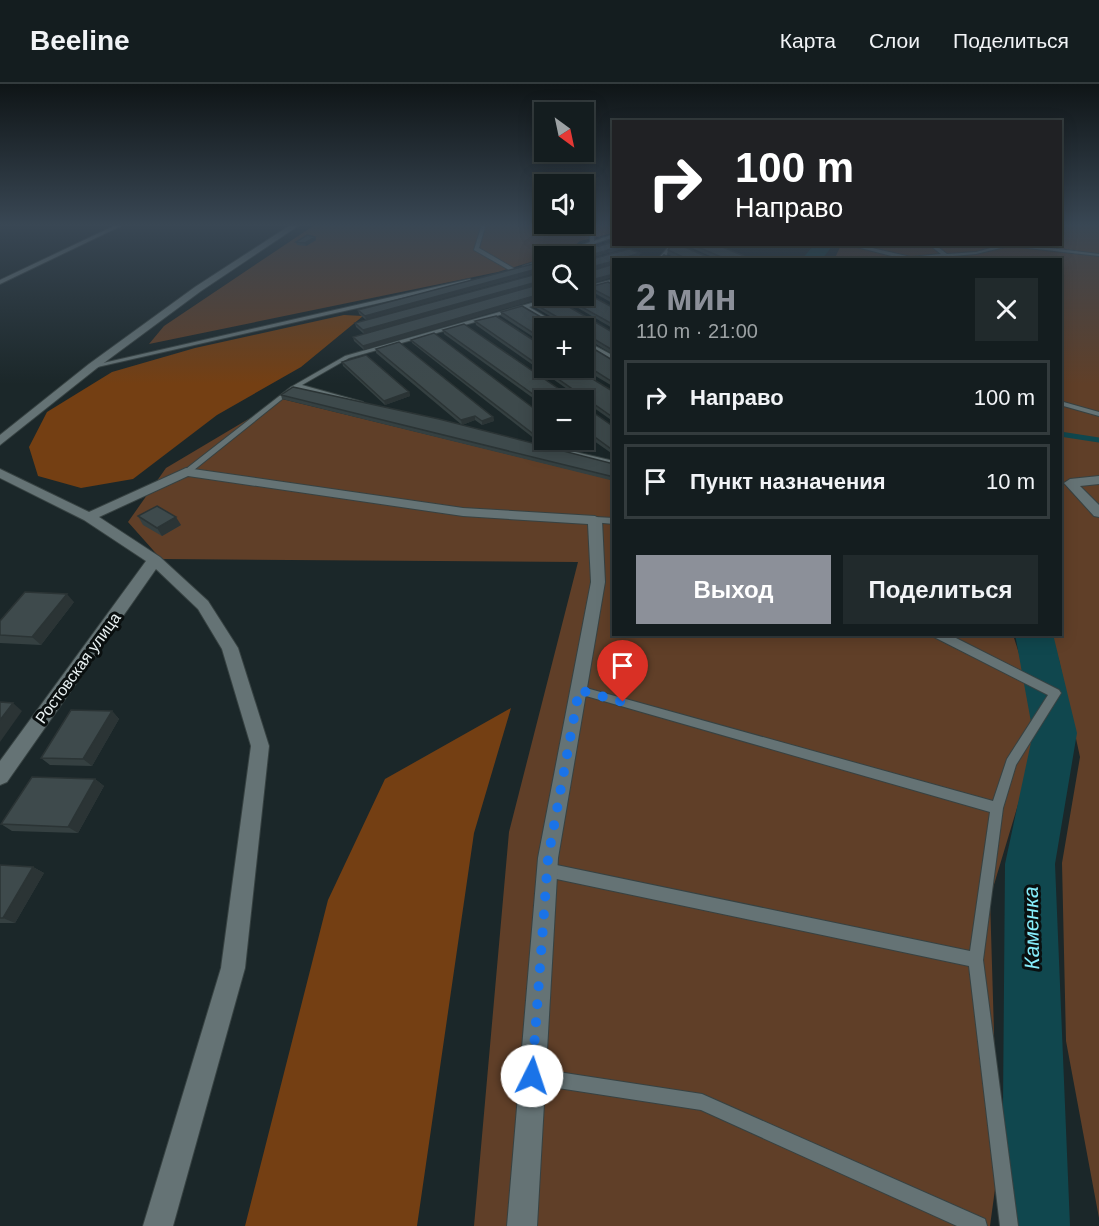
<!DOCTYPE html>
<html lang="ru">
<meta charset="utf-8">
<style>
:root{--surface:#141d1f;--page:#212a2c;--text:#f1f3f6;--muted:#9da2a4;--line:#333b3d;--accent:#8c9099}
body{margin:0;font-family:Arial,sans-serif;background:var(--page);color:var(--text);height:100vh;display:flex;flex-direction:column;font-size:22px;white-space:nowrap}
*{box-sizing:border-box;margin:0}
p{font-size:20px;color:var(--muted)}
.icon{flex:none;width:33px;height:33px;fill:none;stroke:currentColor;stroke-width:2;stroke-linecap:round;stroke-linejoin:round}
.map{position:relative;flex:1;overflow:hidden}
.side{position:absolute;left:612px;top:174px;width:450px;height:378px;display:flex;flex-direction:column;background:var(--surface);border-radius:0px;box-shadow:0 3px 15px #0003,0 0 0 2px var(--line)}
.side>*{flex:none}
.banner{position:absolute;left:612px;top:36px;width:450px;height:126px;border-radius:0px;box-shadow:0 3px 15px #0003,0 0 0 2px var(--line);background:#202124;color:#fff;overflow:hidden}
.needle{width:39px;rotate:147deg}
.buttons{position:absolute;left:534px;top:18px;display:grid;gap:12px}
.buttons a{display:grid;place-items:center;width:60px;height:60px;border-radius:0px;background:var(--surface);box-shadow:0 3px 15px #0003,0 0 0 2px var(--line);font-size:30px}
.pin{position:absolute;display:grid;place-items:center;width:51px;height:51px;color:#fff;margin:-62px -26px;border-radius:50% 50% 50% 0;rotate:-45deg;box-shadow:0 0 6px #0007}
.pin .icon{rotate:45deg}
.me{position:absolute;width:66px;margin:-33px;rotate:4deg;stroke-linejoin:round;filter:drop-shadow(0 0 4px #0008)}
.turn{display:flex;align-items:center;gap:21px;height:126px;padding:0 24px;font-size:27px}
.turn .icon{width:78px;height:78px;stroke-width:2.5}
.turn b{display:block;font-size:42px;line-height:51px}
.round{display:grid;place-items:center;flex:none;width:63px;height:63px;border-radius:0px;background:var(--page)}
.headline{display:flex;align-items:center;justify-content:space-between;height:102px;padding:0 24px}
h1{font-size:36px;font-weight:700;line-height:45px;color:var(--accent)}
.cta{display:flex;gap:12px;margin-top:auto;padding:12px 24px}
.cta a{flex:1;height:69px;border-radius:0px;background:var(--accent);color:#fff;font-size:24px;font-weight:700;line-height:69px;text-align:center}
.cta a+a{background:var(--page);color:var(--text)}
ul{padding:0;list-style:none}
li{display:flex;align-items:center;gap:18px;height:75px;margin:0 12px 9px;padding:0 12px;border:3px solid var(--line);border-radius:0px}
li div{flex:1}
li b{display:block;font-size:22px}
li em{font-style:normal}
header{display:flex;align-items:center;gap:36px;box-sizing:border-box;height:84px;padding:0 30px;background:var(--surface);border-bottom:2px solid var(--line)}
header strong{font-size:28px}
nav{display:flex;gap:33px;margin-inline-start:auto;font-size:21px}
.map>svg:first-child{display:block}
.green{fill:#603f28}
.forest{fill:#743f13}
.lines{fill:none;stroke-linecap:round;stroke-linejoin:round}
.stream{stroke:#10474e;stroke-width:5}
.river{fill:#10474e;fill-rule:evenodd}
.service-casing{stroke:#374242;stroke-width:2}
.minor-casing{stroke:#374242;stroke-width:2}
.tertiary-casing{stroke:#374242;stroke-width:2}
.service{fill:#657375;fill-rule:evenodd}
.minor{fill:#657375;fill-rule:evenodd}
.tertiary{fill:#657375;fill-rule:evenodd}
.wall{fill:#354041}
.shaded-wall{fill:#2b3435}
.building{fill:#3e4a4c;stroke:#2b3435;stroke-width:1.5}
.route{stroke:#1a73e8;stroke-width:10;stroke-dasharray:0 18}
.labels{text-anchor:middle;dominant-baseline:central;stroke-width:6;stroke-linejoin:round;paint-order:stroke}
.street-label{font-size:16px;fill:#e9f1f2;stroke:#0a0f0f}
.near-water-label{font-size:21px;font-style:italic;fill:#86edfb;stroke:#0a0f0f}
</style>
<header>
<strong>Beeline</strong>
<nav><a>Карта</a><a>Слои</a><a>Поделиться</a></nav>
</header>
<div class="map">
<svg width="1099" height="1142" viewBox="0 0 1099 1142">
<rect width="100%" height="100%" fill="#1b2729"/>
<path class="green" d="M316 140H613V149L580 157 570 166 498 188 149 260 164 242Z
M1061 140H1099V1134L1066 957 1062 779 1080 673 1059 576 1050 551 1060 550V176H834L841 161 1060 160Z
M282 315 613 396 614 550 1013 551 1029 600 1034 667 990 814 998 1083 990 1142H474L509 748 578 478 161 475 128 438 166 384Z"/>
<path class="forest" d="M344 231 363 232 301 283 217 331 133 395 81 404 38 392 29 363 47 328 112 288 195 264Z
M511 624 474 749 417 1142H245L328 816 385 695Z"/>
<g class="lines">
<path class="stream" d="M1060 350 1099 356"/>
<path class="river" d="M815 160H834L821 176H801Z
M1015 550H1053L1077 649 1055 780 1070 1142H1002L1005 780 1033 649Z"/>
<defs>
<path id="service" d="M118 140H125L0 200V196Z
M482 140H486L479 164 515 185V187H511L474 166Z
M589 140H593L594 157 614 150V153L559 172H554L590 158Z
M671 160H676L662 176H657Z
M845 160H855L911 173 941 170 928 160H934L947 170 976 168 1005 160H1017L1099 170V172L1009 162 976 170 907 176Z
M544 175V177L526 184 523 182Z
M470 195 472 198 93 284 90 282Z
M614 195V198L584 206V203Z
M556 212H563L529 223 565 244H559L524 224 349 274 302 301 363 318V320L296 304 189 390H186L182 388 291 303 345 272Z
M584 256 614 272V277L584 260Z
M1060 317 1099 328V332L1060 321Z
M537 359 614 377V381L537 363Z
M595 433 614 434V440L592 438V434Z
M933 550H948L1059 606 1061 609 1016 681 1003 724 983 876 1018 1142H1000L969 882 547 793 542 791 540 786 542 781 547 779 970 867 990 728 579 610 575 609 574 606 575 603 579 602 993 717 1007 675 1048 611 934 553Z
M532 984 702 1010 985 1135 987 1142H957L701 1026 532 1000 526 998 524 992 526 986Z"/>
<path id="minor" d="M186 384 463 424 595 432 602 436 605 498 558 774 537 1142H507L538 774 591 498 588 440 463 432 188 392 99 433 160 473 208 517 238 564 269 662 245 884 173 1142H143L221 884 251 662 222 565 198 525 156 485 7 698 0 701V677L146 477 84 436 0 394V385L89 428Z
M1099 392V400L1080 402 1099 421V433L1094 432 1064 399 1070 395Z"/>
<path id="tertiary" d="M292 140H301L201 207 97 284 0 361V351L89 280 195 203Z"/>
</defs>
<use href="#service" class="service-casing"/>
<use href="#minor" class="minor-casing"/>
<use href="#tertiary" class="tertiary-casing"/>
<use href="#service" class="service"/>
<use href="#minor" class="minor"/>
<use href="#tertiary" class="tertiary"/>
</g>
<path class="wall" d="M315 153 316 156 306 162 297 161 296 158Z
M683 160H715L754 176H719Z
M668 166 714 176H681L667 170Z
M544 177 366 236 359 230 358 226Z
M544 188 364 266 354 257 353 253 364 250 356 243 355 239Z
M614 201V220L589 206V203Z
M561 212H584L614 224V245L561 214Z
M533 219 614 249V271L584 253V244H570L533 222Z
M501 228 544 244V260L501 232Z
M475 237 614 308V338L476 241Z
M443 246 544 316V322L444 250Z
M411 256 544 332V356H571L560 361 536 356 412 259Z
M584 259 614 277V303L582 284H584Z
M376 265 493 333 494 337 482 341 475 336 462 341 376 269Z
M342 278 409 308 410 312 385 321 343 282Z
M281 311 614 380V397L282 315Z
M584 322 614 343V371L584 350Z
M138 432 181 441 162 452 143 441Z
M74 518 41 561 0 559V537Z
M112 627 119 635 92 682 50 681 41 674Z
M95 695 104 702 78 749 12 747 1 740Z
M0 781 33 783 44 789 15 839H0Z"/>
<path class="shaded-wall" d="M315 153 316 156 306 162 305 159Z
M629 160H641L584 176V173Z
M640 169 639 173 630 176H618Z
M614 177V180L584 189V185Z
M544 183V187L366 236 365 232Z
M614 190V193L584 202V198Z
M544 196V200L364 250 363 246Z
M544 209V212H550L364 266 363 262Z
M409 308 410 312 385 321 384 317Z
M475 332V336L462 341 461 336Z
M493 333 494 337 482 341V337Z
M563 356H571L560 361V357Z
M176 433 181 441 162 452 157 444Z
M67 510 74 518 41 561 32 553Z
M13 619 22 627 0 658V636Z
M112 627 119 635 92 682 83 675Z
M95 695 104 702 78 749 68 743Z
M33 783 44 789 15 839 3 834Z"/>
<path class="building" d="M307 151 315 153 305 159 296 158Z
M614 158V160H629L584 173 560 172Z
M674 160H678L714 176H689L668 166 671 161Z
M691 160H715L754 176H728Z
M629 165 640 169 618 176H614V177L584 185V177Z
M664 171 675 176H659Z
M644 172 649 174 643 176H630Z
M907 173 917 176H905Z
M544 177V183L365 232 358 226Z
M614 180V190L584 198V189Z
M544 188V196L363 246 355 239Z
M608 198 614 201V216L589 203Z
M544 199V209L363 262 353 253Z
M584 208 614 224V241L562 212H584Z
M552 213 614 249V267L584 249V244H576L533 219Z
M522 222 560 244H544V256L501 228Z
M496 232 544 263V284H575L614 308V334L475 237Z
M464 240 575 316H544V318L443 246Z
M434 249 544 332V354L536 352 411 256Z
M399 258 493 333 482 337 475 332 461 336 376 265Z
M584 259 614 277V299L584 280Z
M366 271 409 308 384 317 342 278Z
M293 303 439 335 614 380V393L281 311Z
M584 322 614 343V367L584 345Z
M157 422 176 433 157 444 138 432Z
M25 508 67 510 32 553 0 551V537Z
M0 618 13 619 0 636Z
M71 626 112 627 83 675 41 674Z
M32 693 95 695 68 743 1 740Z
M0 781 33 783 3 834H0Z"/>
<linearGradient id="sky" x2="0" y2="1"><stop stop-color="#0f1517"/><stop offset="0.47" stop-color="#394754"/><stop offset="1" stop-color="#394754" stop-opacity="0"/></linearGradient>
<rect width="1099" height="300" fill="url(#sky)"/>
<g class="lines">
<path class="route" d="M532 992 548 774 579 606 623 618"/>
</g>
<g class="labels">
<g class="street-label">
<text transform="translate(78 584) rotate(-54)">Ростовская улица</text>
</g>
<g class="near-water-label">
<text transform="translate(1031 844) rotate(-91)">Каменка</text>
</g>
</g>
</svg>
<div class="buttons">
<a><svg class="needle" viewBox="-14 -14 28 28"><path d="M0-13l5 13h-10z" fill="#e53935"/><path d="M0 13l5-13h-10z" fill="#9da2a4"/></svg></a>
<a><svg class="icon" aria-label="sound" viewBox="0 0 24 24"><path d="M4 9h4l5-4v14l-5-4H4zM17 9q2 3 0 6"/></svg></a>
<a><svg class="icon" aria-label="search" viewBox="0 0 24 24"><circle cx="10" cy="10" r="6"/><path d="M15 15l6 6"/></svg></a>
<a>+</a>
<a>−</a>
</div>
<div class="pin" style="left:623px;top:618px;background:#d93025"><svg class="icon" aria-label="arrive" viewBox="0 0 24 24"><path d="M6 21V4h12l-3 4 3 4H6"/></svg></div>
<svg class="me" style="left:532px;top:992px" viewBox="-20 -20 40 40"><circle r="19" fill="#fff"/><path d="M0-13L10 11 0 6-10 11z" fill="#1a73e8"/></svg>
<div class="banner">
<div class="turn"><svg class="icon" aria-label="right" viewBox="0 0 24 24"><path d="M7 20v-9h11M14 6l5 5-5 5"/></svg><div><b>100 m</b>Направо</div></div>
</div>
<section class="side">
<div class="headline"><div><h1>2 мин</h1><p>110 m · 21:00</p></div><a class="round"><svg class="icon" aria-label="close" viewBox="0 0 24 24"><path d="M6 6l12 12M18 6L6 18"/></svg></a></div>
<ul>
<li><svg class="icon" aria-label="right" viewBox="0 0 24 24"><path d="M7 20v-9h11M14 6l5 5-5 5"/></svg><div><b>Направо</b></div><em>100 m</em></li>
<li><svg class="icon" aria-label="arrive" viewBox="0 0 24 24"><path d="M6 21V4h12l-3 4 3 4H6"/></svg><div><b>Пункт назначения</b></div><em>10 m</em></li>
</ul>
<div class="cta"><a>Выход</a><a>Поделиться</a></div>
</section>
</div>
